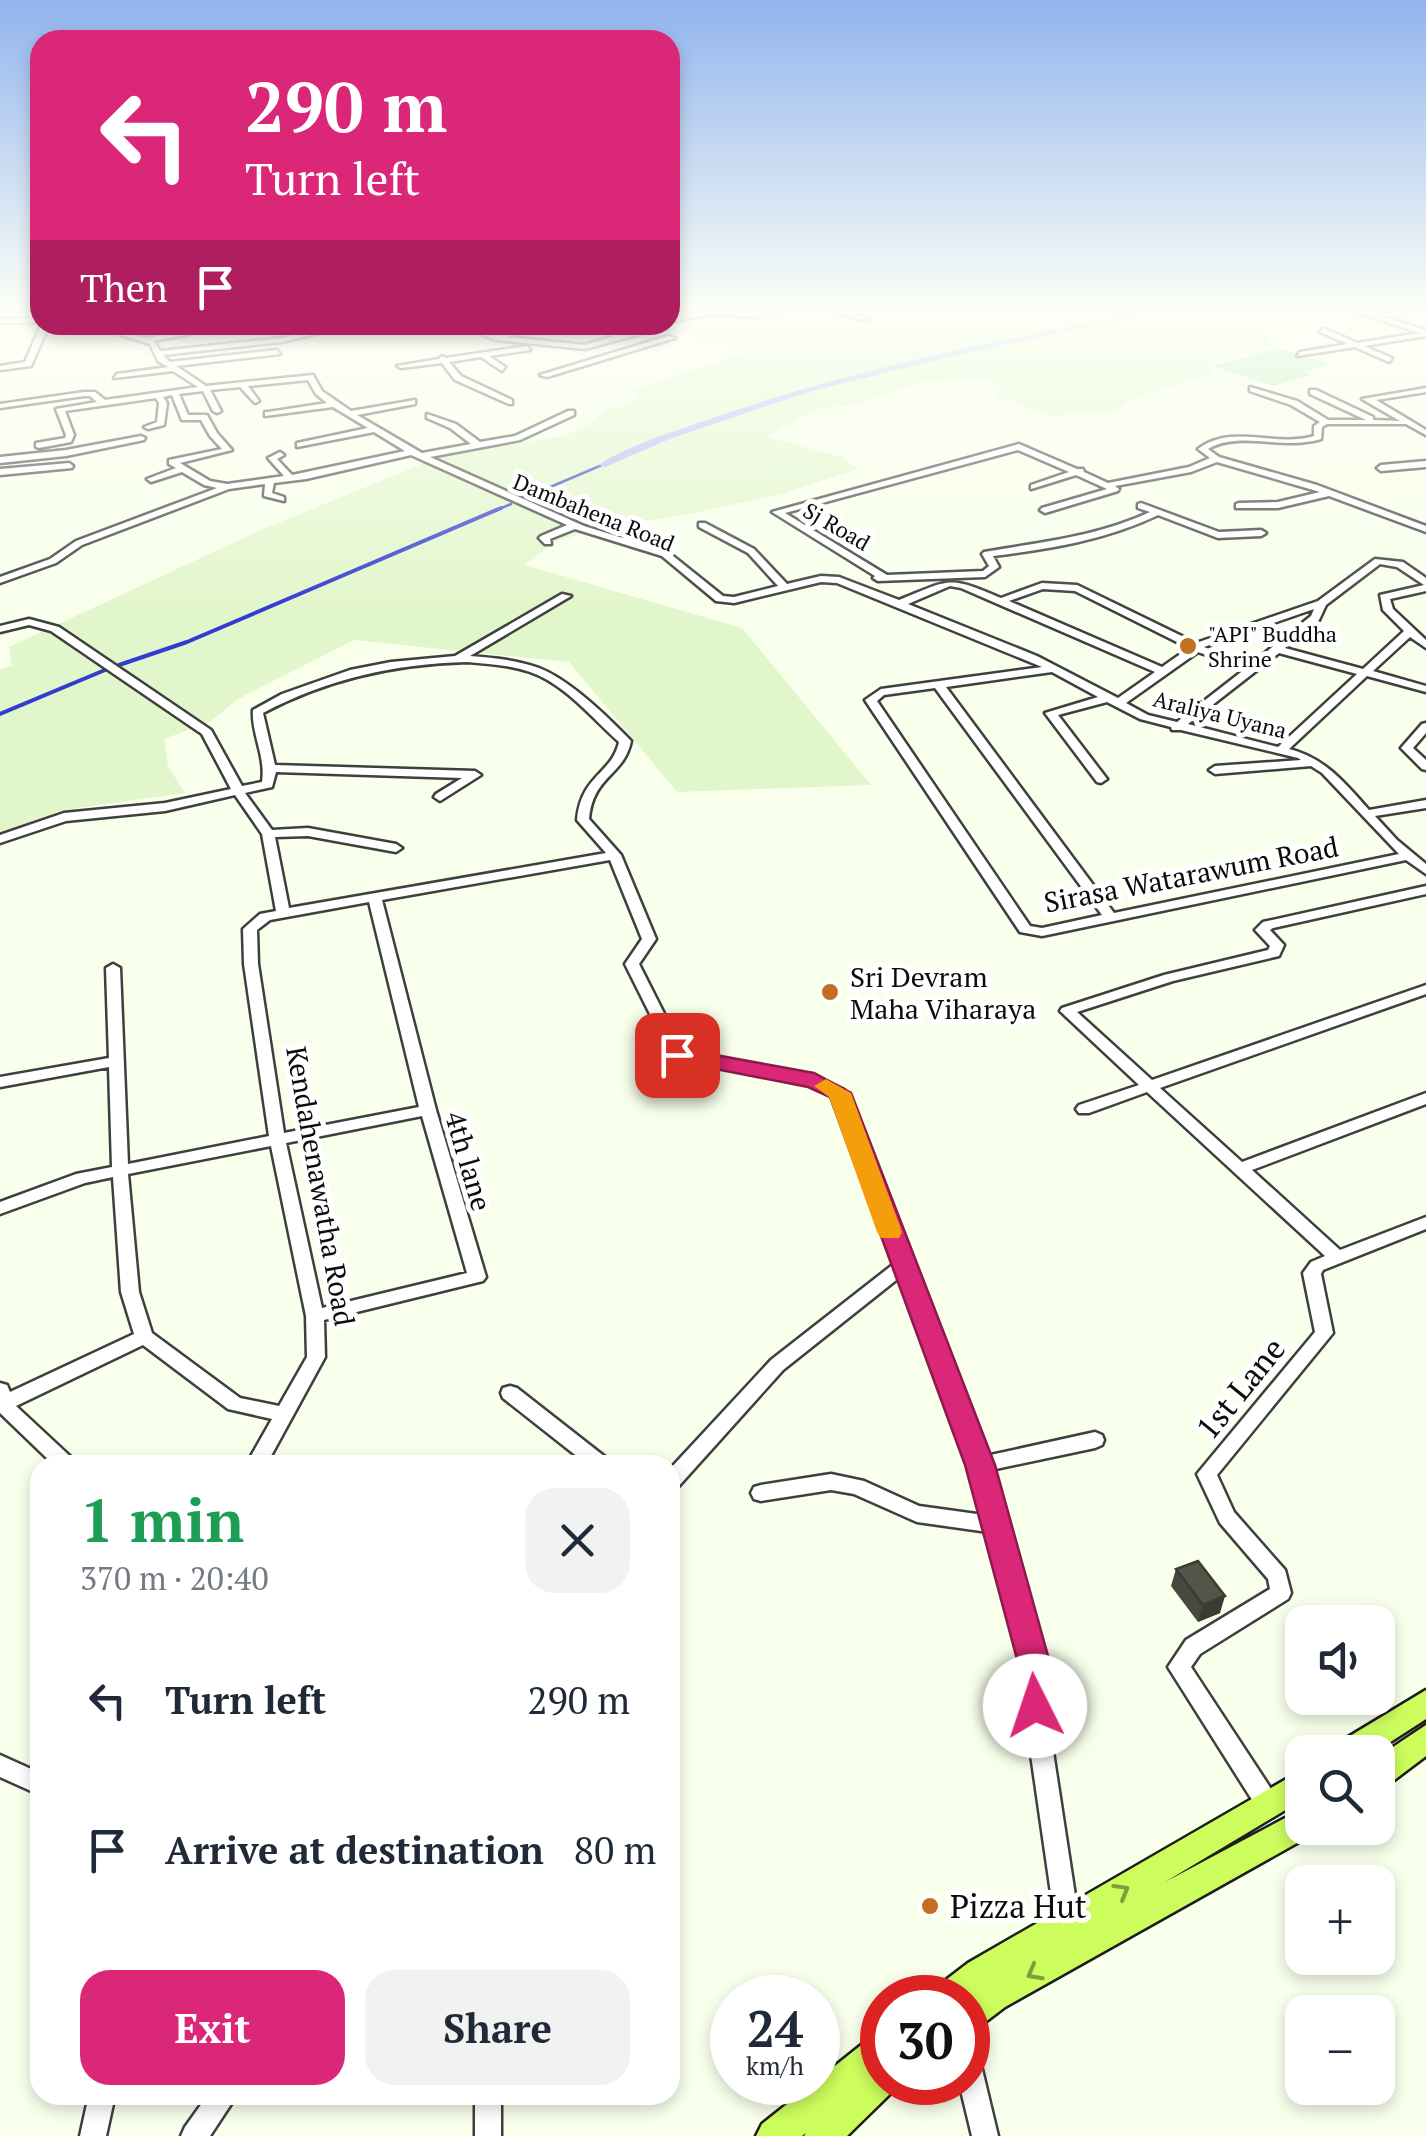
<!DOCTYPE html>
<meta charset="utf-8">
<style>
:root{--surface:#fff;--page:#f2f2f3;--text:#1f2937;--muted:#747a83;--accent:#db2777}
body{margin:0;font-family:"PT Serif",serif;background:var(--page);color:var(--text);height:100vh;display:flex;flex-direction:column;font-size:38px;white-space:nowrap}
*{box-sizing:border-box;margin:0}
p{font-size:32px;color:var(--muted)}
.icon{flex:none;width:55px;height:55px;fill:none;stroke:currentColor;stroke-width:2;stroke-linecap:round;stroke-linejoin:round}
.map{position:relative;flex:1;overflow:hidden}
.details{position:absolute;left:30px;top:1455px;width:650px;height:650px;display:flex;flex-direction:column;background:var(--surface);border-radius:30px;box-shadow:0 5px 15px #0003}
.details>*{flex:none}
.banner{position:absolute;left:30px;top:30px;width:650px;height:305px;border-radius:30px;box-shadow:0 5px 15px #0003;background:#db2777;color:#fff;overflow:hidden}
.fabs{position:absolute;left:1285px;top:1605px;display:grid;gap:20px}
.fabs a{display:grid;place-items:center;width:110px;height:110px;border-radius:20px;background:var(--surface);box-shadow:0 5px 15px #0003;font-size:50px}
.speed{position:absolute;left:710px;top:1975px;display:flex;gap:20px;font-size:50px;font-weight:700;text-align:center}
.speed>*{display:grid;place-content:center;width:130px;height:130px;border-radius:50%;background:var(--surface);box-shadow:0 5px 15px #0003;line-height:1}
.speed small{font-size:25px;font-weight:400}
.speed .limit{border:15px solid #d22;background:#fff;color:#111}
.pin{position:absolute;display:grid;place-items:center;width:85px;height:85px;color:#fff;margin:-42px;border-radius:20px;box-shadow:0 5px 15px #0006}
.me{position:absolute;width:110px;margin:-55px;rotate:356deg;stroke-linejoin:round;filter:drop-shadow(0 0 8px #0008)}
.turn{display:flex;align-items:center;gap:35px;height:210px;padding:0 50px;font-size:45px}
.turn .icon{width:130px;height:130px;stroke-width:2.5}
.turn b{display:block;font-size:70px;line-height:85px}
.then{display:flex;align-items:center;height:95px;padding:0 50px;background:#0003;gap:20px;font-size:38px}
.round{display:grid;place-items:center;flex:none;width:105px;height:105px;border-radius:30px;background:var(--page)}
.summary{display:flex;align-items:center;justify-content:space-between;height:170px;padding:0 50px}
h1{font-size:60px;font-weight:800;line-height:75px;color:#1e9e55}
.button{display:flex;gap:20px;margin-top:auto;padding:20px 50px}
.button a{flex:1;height:115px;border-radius:30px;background:var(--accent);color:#fff;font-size:40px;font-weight:800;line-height:115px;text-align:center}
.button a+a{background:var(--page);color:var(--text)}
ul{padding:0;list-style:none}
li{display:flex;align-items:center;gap:30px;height:150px;padding:0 50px}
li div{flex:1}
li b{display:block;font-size:38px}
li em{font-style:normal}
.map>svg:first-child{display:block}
.farmland{fill:#e2f6cb}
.green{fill:#b4eab6}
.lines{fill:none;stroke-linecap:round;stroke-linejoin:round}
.stream-far1{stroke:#333bd1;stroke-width:2.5}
.stream{stroke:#333bd1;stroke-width:4}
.canal{fill:#aeb4f8;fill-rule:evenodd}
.minor-casing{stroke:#3f3f3f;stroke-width:5}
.major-casing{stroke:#1d1d1d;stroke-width:5}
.minor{fill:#fff;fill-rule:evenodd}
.major{fill:#cdfd5d;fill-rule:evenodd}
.wall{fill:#49483e}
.shaded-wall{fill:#3c3b32}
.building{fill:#555448;stroke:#3c3b32;stroke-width:2.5}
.oneway{stroke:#809d3d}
.route{fill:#db2777;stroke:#8e194d;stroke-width:2.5}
.slow{fill:#f59e0b}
.poi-dot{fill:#c07020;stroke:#fff;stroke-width:4}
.labels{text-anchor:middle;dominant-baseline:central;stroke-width:10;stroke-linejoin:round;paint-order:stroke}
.far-street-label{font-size:22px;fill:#0c0c0c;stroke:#fff}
.far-poi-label{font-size:22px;fill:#0c0c0c;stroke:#fff;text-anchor:start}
.street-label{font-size:28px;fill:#0c0c0c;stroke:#fff}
.poi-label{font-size:28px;fill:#0c0c0c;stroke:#fff;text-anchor:start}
.near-street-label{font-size:32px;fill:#0c0c0c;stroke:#fff}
.near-poi-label{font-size:32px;fill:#0c0c0c;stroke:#fff;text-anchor:start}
</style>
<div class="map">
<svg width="1426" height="2136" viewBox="0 0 1426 2136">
<rect width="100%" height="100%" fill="#f8ffeb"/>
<path class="farmland" d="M976 310H1289L1275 313 1265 322 1270 345 1206 365 1215 372 1128 400 1116 411 1074 412 1057 418 995 395 1003 387 990 380 923 382 858 404 818 409 766 437 842 457 858 469 781 494 686 515 610 525 554 542 525 565 742 628 871 785 677 792 569 662 354 640 238 699 210 722 164 739 168 766 185 793 77 808 0 832V669L12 666 9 647 261 530 446 454 563 436 588 425 605 409H618L641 397 628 391 747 352 660 330 722 315 756 318 800 314 863 329 896 330Z"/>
<path class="green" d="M1278 348 1330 364 1305 372 1311 375 1273 386 1212 366Z"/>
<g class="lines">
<path class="stream-far1" d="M522 499 602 465
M495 511 511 504"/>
<path class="stream" d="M119 665 187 642 501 508
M0 714 105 670"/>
<path class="canal" d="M1153 310H1165L948 357 809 392 672 438 605 467 598 465C631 444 673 432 710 419 853 368 1004 340 1153 310Z"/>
<defs>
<path id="minor" d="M710 310 755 313 789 310 755 317 710 314 670 322V318Z
M830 310H840L870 319 866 321Z
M1350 310 1374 314 1417 310 1383 317 1426 330V336L1364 346 1392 358 1389 362 1355 347 1297 356 1300 352 1348 344 1320 332 1323 328 1357 343 1420 333Z
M40 318V322L0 323V319Z
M41 325H49L31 366 0 370V366L25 362Z
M90 325H101L145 338 219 325H235L154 341 160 351 282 338 338 325H351L282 342 163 355 170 362 277 350 280 354 176 366 206 386 313 375 322 391 351 411 415 400V404L357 415 422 453 471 444 450 428 427 418V414L456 424 480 442 515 436 568 411H574V415L520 440 430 457 584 526 668 552 723 596 734 597 778 586 748 553 699 527V523H705L754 549 787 584 821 576 839 577 899 600C951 579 947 575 1001 598L1042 583 1077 585 1196 643 1318 601 1375 559 1403 562 1426 578V591L1390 599 1393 609 1426 640V648L1410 637 1373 671 1426 686V692L1367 676 1289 749C1325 758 1345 783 1369 810L1426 800V808L1375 816 1397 840 1426 864V874L1406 860 1042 936 1020 932 865 700 881 689 1042 667 837 583 821 582 734 603 716 601 662 556 575 529 550 539 551 544H545L539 538 541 536 567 525 411 455 306 479 274 483 272 493 284 497V501L264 496 265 484 229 489 82 545 56 563 0 583V577L50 559 76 541 217 488 204 485 182 472 151 482 147 479 176 468 169 464V460L222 449 210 436 201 420H182L172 395 163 397 167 403 164 425 148 429 144 427 157 422 159 403 156 398 65 411 74 435 71 442 39 448 36 447V443L65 438 66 435 56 409 97 402 90 396H84L0 408V404L84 392H95L105 400 198 387 173 371 114 378 117 374 168 367 158 361 150 344ZM308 380 316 394 327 403 268 412H265V416L333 407 368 428 297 443V447L374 432 405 451 292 475 277 459 284 455 280 452 268 458 284 476 227 484 210 481 180 463 232 450 217 433 207 415H188L179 394 203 391 213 411 217 413 221 411 210 390 240 387 255 403 259 401 248 386ZM1380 564 1397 567 1424 585 1380 595 1383 610 1404 631 1363 669 1285 648 1319 620 1326 605ZM950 586 961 588 1155 672 1118 698 1037 656 908 604ZM1043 589 1075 591 1189 648 1162 667 1009 601ZM1314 609 1311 616 1251 664 1204 647ZM1198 652 1245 669 1177 722 1148 715 1126 703ZM1279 653 1357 674 1278 747 1188 724ZM1052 672 1098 697 1045 713 1097 782 1101 783 1107 779 1058 715 1107 702 1140 719 1171 727 1172 730H1181L1298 758 1301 760 1215 766 1209 770 1215 774 1311 766 1322 773 1399 854 1114 913 946 687ZM935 688 1102 915 1042 928 1030 926 877 701 884 695Z
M460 325H470L501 336 526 325H537L508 337 585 345 614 336 581 325C605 325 622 340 643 325H651L644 333 585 349 495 340Z
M668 336 675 338 547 377 540 375Z
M527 346 530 350 489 356 505 367 502 371 481 357 449 362 461 376 512 400V404H509L455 380 442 363 401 368 397 366 439 359 442 356 446 358Z
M1250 387 1297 401 1328 420H1366L1310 394V390H1316L1373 417V420L1400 421 1362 399 1426 388V392L1376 400 1426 430V435L1406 424H1327L1322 427 1321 439C1281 451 1241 430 1208 449L1219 457 1317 485 1426 526V532L1329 496 1278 508H1236V504L1239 503 1278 502 1320 492 1217 462 1191 472 1115 486 1119 489 1118 491 1045 513 1040 510 1042 508 1107 489 1076 475 1031 489V485L1069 472 1018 450 785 513 887 575 983 571 989 566 982 554 984 552C1041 542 1096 537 1150 512L1138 508V504L1141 503 1219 532 1261 530 1266 533 1261 536 1218 538 1158 515C1106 540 1050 549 993 556L999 567 985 577 878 581 873 578 875 576 772 512 1019 444 1077 469H1083L1084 472 1108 483 1189 467 1210 458 1198 449C1233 423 1275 448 1314 436V426L1320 422 1291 405 1250 391Z
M141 436 145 438 144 440 66 456 0 463V457L66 450Z
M1426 461V467L1381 471 1377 468 1381 465Z
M69 463 73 466 72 468 0 475V469Z
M562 594 571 596 470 656C494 658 517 660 539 668 570 680 608 717 631 741 624 776 593 775 589 819L621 855 656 939 639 964 683 1051 815 1076 844 1090 986 1456 1095 1432 1102 1435 1104 1440 1102 1445 1095 1448 991 1470 1048 1674 1046 1706 1080 1928 1077 1937 1068 1940 1059 1937 1056 1928 1024 1706 1026 1674 988 1532 917 1522 854 1494 831 1490 761 1501 754 1499 751 1493 754 1487 761 1485 831 1474 864 1481 919 1506 984 1515 970 1465 900 1277 783 1370 677 1488 670 1490V1469L771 1360 895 1263 832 1096 811 1085 672 1058 625 964 642 939 610 860 382 900 436 1110 486 1277 483 1281 324 1320 325 1357 266 1465H246L272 1419 228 1409 143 1345 16 1406 74 1460 77 1465H54L0 1413V1383L7 1385 10 1392 134 1334 121 1292 113 1177 85 1183 0 1214V1202L76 1174 112 1167 109 1067 0 1087V1077L109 1058 106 968 113 964 120 968 128 1164 269 1136 244 964 243 929 260 914 276 911 262 834 235 795 165 811 66 821 0 843V835L64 813 165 803 231 789 202 734 51 631 29 625 0 632V626L29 619 59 627 211 730 242 786 262 782C266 756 251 733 253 710L282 694 350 670 391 662 455 656ZM467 662C488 664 510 665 530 672 565 684 592 718 619 742 612 774 581 775 577 820L606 853 289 908 275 837 308 836 396 852 402 848 396 844 308 828 272 830 245 793 272 787 276 772 462 778 436 794 434 797 440 801 481 775 475 771 275 765 263 713C327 679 394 664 467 662ZM369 902 419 1107 284 1133 258 964 257 930 270 920ZM422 1116 467 1273 322 1308 286 1143ZM271 1146 306 1316 307 1357 279 1406 240 1398 152 1333 139 1292 128 1174Z
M1426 723V733L1413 748 1426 760V770L1422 769 1401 748 1422 724Z
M1426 886V894L1273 928 1270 930 1284 945 1279 956 1173 981 1077 1012 1152 1080 1426 985V994L1160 1088 1242 1162 1426 1093V1104L1252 1170 1340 1250 1426 1217V1229L1323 1270 1321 1274 1333 1333 1217 1475 1234 1512 1285 1570 1291 1593 1288 1599 1200 1654 1191 1667 1277 1798 1280 1806 1277 1814 1269 1817 1261 1814 1168 1667 1186 1640 1270 1589 1268 1579 1220 1523 1197 1474 1315 1332 1303 1273 1311 1262 1325 1256 1147 1092 1089 1113H1079L1076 1109 1079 1105 1139 1085 1060 1011 1062 1008 1164 975 1268 950 1270 946 1255 930 1263 922Z
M510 1386 517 1388 609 1460 612 1465H588L503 1398 501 1393 503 1388Z
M0 1755 40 1773V1795L0 1777Z
M968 2052 977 2056 981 2065 998 2136H972L959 2082H968Z
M89 2095H115L106 2136H80Z
M208 2095H237L210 2136H181L185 2127Z
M475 2095H501V2136H475Z"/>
<path id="major" d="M1426 1690V1719L1375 1752H1335L1340 1742Z
M1426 1725V1756L1389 1784 1378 1788V1757Z
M1302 1770V1800L1165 1882 1302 1809V1828H1316L1313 1834 1005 2007 980 2026 968 2030V1998H934L938 1986 968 1963Z
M882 2033V2082H897L894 2090 847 2136H804L806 2133 802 2136H756L762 2124 870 2038Z"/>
</defs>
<use href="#minor" class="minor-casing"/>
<use href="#major" class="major-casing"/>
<use href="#minor" class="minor"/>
<use href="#major" class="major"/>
</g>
<path class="wall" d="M1176 1569 1220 1613 1198 1622 1171 1586Z"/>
<path class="shaded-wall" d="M1225 1596 1220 1613 1198 1622 1203 1605Z"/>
<path class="building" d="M1198 1561 1225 1596 1203 1605 1176 1569Z"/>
<defs><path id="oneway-chevron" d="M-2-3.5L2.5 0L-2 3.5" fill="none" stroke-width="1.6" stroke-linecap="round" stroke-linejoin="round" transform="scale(2.5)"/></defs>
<g class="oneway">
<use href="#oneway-chevron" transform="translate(1122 1891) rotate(-30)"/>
<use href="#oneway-chevron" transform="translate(1034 1973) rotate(151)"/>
</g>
<linearGradient id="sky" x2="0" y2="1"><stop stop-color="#91b4ee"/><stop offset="0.51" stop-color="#fcfff6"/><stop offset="1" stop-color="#fcfff6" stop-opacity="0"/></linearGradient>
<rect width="1426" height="609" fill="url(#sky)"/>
<path class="route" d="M677 1048 814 1073 851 1093 995 1465 1053 1674 1052 1706 1047 1716 1035 1721 1023 1716 1018 1706 1021 1674 965 1465 830 1097 808 1087 669 1060 666 1055Z"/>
<path class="slow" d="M826 1079 851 1093 902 1232 899 1238H881L877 1232 829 1097 814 1086Z"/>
<g class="poi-dot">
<circle cx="1188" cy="646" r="10"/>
<circle cx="830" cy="992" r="10"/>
<circle cx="930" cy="1906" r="10"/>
</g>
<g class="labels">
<g class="far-street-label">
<text transform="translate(594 512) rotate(22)">Dambahena Road</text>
<text transform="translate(837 526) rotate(30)">Sj Road</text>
<text transform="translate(1220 714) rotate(14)">Araliya Uyana</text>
</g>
<g class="far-poi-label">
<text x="1208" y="633">"API" Buddha<tspan x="1208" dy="25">Shrine</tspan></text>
</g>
<g class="street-label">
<text transform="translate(1191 874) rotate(-11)">Sirasa Watarawum Road</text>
<text transform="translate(469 1161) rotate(74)">4th lane</text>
<text transform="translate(321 1186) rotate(80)">Kendahenawatha Road</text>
</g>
<g class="poi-label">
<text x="850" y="976">Sri Devram<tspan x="850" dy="32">Maha Viharaya</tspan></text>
</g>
<g class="near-street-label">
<text transform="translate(1240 1388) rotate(-51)">1st Lane</text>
</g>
<g class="near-poi-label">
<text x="950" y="1906">Pizza Hut</text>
</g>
</g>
</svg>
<div class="fabs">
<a><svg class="icon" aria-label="sound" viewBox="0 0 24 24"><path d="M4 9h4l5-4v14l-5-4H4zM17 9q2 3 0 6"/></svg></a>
<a><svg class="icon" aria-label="search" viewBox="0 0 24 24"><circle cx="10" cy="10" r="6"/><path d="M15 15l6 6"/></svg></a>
<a>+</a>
<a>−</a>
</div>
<div class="speed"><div>24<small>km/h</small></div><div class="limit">30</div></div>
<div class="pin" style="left:677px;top:1055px;background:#d93025"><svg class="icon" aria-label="arrive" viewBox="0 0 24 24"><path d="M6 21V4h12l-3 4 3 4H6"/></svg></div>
<svg class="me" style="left:1035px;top:1706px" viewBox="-20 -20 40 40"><circle r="19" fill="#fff"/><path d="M0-13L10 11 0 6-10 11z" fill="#db2777"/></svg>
<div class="banner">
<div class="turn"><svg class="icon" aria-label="left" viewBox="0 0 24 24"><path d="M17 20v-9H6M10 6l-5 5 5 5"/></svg><div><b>290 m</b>Turn left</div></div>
<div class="then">Then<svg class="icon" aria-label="arrive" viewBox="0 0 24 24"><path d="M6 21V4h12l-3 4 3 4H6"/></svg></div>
</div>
<section class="details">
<div class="summary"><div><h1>1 min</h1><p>370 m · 20:40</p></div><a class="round"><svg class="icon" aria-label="close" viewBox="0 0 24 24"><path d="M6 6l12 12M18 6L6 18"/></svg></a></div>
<ul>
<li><svg class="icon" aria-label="left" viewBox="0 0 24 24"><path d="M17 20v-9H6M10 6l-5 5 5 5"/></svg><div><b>Turn left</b></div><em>290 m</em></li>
<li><svg class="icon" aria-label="arrive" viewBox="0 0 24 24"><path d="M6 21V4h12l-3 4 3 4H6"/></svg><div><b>Arrive at destination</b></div><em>80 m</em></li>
</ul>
<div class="button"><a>Exit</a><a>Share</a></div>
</section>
</div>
